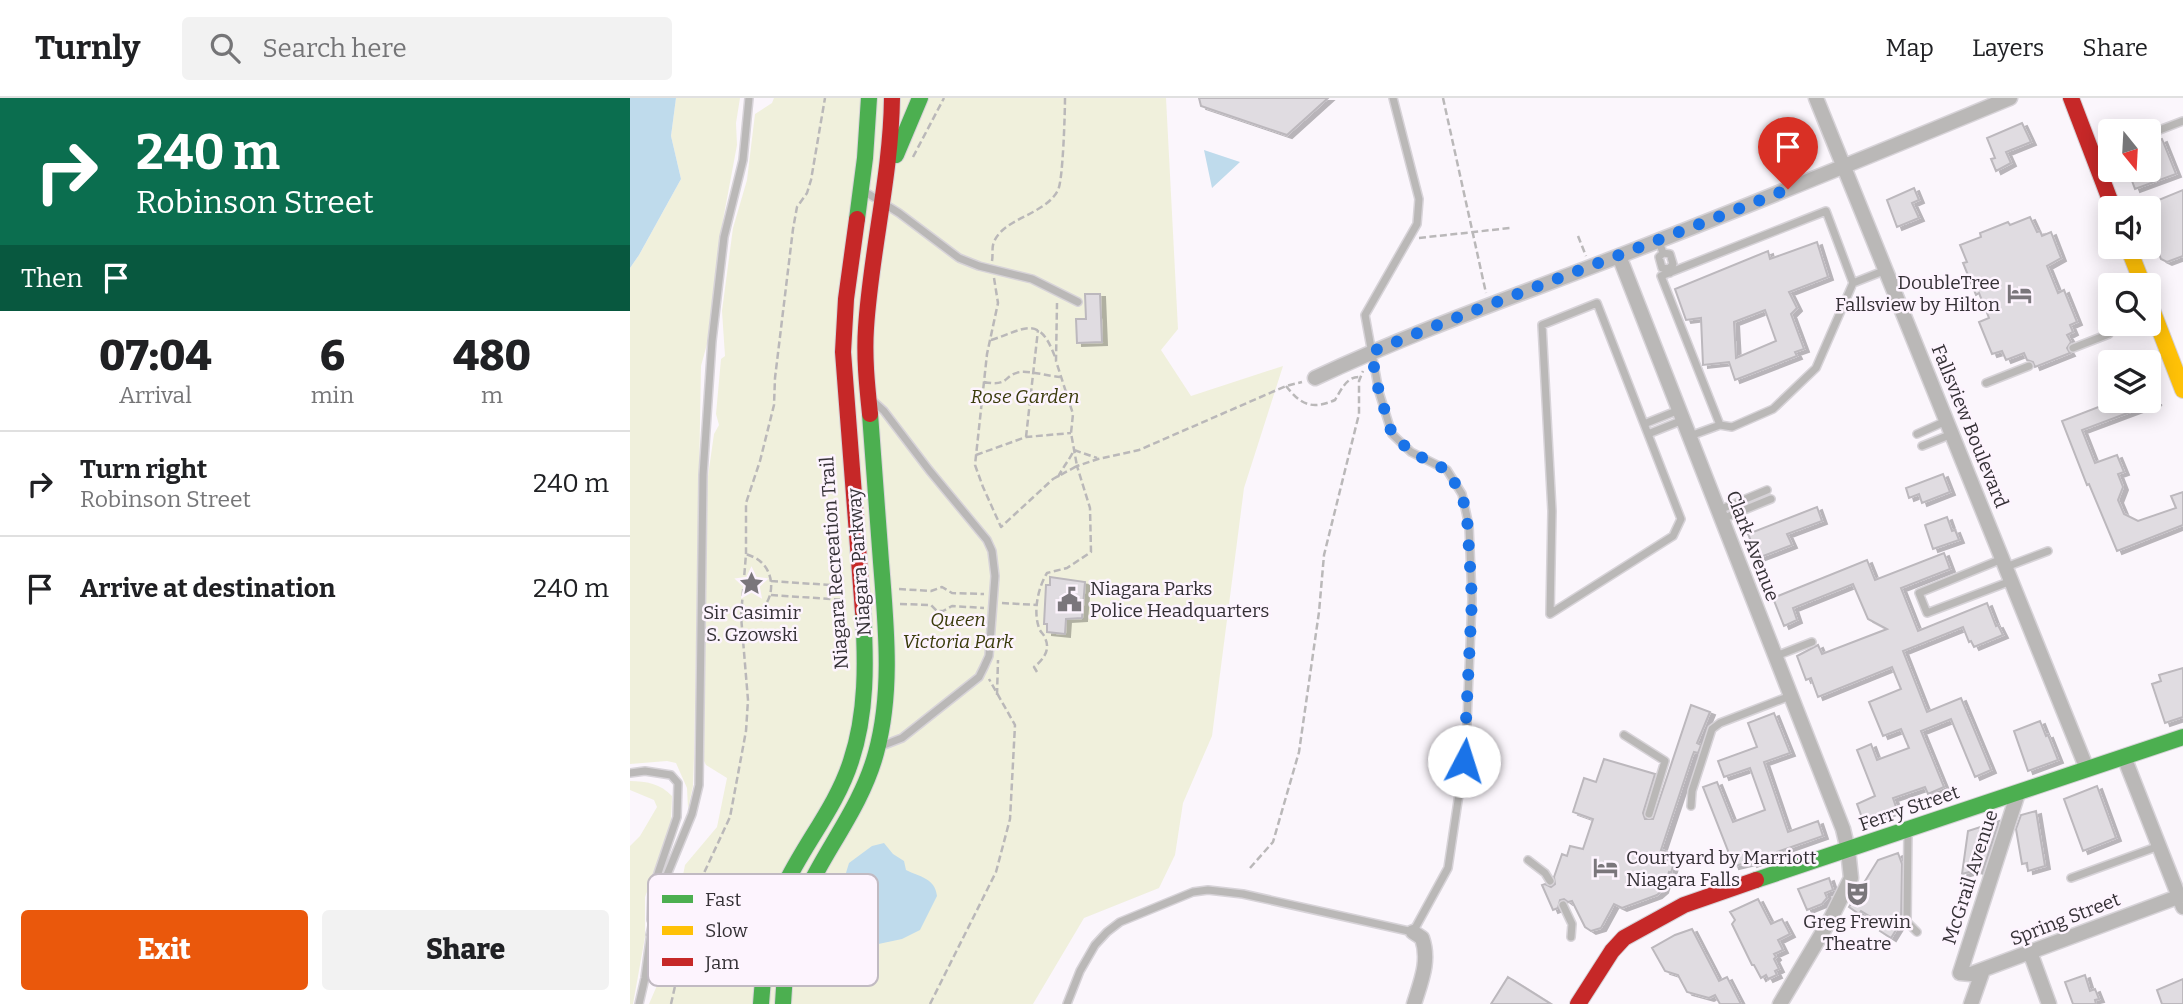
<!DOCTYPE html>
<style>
:root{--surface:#fff;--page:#f2f2f2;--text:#202124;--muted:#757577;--line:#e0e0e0;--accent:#ea580c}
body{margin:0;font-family:Bitter,serif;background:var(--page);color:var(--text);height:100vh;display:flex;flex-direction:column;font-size:26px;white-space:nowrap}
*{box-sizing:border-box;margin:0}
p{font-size:23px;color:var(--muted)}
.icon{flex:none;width:38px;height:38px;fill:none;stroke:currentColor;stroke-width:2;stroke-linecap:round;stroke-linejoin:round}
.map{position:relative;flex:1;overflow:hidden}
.details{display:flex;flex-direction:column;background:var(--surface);width:630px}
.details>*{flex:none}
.hud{background:#0b6e4f;color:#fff;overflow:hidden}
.needle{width:46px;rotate:162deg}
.tools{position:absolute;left:1468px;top:21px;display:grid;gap:14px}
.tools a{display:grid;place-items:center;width:63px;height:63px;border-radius:7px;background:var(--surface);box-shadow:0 4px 18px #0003;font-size:35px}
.pin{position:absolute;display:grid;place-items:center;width:60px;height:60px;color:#fff;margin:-72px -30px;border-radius:50% 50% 50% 0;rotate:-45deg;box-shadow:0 0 7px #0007}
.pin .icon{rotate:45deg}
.me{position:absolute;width:77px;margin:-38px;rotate:5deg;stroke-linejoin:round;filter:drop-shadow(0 0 5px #0008)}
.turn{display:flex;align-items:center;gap:24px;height:147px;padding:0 21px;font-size:32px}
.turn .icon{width:91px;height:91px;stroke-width:2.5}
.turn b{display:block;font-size:49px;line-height:60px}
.then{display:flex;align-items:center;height:66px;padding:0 21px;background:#0003;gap:14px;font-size:26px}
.eta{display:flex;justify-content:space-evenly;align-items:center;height:119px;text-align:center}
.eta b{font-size:42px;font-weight:800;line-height:49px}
.cta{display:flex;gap:14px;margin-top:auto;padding:14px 21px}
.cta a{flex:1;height:80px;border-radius:7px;background:var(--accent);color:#fff;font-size:28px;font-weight:800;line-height:80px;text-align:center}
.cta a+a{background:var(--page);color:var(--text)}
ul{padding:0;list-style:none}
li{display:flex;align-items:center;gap:21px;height:105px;padding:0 21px;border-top:2px solid var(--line)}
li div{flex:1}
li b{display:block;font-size:26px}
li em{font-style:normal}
header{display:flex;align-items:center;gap:42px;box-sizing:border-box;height:98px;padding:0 35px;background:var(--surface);border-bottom:2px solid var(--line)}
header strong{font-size:33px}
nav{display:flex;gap:38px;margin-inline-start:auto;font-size:24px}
.search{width:490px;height:63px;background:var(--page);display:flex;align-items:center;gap:18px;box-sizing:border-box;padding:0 24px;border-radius:7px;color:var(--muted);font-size:26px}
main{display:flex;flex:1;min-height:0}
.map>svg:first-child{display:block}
.green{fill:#f0f0dc}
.water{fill:#bfdbec}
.building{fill:#e0dce1;stroke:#bcb8bd;stroke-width:2;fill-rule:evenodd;filter:url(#shadow)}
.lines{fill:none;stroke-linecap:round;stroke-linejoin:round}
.lane-casing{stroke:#d7d3d8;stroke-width:10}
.street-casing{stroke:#d7d3d8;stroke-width:17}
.fast-casing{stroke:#d7d3d8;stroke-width:18}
.slow-casing{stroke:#d7d3d8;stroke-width:18}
.jam-casing{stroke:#d7d3d8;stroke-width:18}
.path{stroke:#bab8b9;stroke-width:2.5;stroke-dasharray:7 3.5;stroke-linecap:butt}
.lane{stroke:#bab8b7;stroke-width:7}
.street{stroke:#bab8b7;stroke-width:14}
.fast{stroke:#4caf50;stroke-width:16}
.slow{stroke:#ffc107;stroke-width:16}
.jam{stroke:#c62828;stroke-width:16}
.route{stroke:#1a73e8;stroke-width:12;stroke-dasharray:0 21.6}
.labels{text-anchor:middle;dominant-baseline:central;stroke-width:5;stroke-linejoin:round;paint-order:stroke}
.poi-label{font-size:19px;fill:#353136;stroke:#fdf4fe;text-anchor:start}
.park-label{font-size:19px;font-style:italic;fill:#3a3b0b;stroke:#fdf4fe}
.street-label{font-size:19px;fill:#353136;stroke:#fdf4fe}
.key{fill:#fdf4fe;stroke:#c1bac2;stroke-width:2}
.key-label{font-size:19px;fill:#353136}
</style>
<header>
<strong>Turnly</strong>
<div class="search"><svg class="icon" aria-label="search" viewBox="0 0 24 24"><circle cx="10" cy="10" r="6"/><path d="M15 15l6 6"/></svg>Search here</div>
<nav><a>Map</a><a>Layers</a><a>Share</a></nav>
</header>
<main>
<section class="details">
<div class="hud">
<div class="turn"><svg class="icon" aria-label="right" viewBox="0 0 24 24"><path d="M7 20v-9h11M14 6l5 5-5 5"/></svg><div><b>240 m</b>Robinson Street</div></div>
<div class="then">Then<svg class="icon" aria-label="arrive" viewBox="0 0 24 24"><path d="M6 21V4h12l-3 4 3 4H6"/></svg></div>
</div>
<div class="eta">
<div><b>07:04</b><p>Arrival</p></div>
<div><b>6</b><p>min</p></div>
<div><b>480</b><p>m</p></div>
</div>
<ul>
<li><svg class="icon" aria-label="right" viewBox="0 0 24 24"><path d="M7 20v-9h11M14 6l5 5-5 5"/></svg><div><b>Turn right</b><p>Robinson Street</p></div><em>240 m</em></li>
<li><svg class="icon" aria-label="arrive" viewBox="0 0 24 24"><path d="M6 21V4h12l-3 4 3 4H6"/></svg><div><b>Arrive at destination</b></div><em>240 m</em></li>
</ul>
<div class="cta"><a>Exit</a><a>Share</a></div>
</section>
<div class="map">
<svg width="1553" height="906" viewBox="0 0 1553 906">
<defs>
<filter id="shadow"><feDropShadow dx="5" dy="3" stdDeviation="0" flood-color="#0004"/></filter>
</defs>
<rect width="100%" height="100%" fill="#fbf6fc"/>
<path class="green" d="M46 0H110L106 25 107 47 90 138 77 246 71 268 64 659 63 688 58 711 57 690 46 665 37 663 0 666V170L9 157 51 81 41 38Z
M144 0H536L548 231 531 252 561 298 653 268 614 390 582 638 553 705 545 757 529 790 454 820 403 906H19L35 869 55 767 87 729 97 680 76 667 74 663 76 392 84 336 89 327 86 316 91 261 95 258 92 213 103 130 117 82 125 16 142 5Z
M0 683C16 683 31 686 42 698L41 723 33 751 15 799V839L3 906H0V748L10 738 27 709 24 702 0 692Z"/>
<path class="water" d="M0 0H46L41 38 51 81 9 157 0 170Z
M574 52 610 64 582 90Z
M254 745 263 756 274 763 276 772C290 779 305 780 307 798L290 832 272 841 239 848 233 843 227 826 211 808 209 798 219 765 242 748Z"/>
<path class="building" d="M569 0H698L657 37 571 8Z
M1392 25 1401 44 1376 54 1381 65 1366 73 1361 61 1365 60 1357 40Z
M1532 41 1546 76 1505 91 1498 72H1519V46Z
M1284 90 1289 102 1282 105 1289 120 1267 129 1257 102Z
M1553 92V158L1537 164 1531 161 1526 148 1529 146 1519 120V106Z
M1400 119 1407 134 1410 133 1412 138 1421 134 1431 160 1417 168 1428 195 1434 192 1447 224 1440 227 1443 234 1437 237 1441 244 1437 250 1440 255 1405 269 1403 264 1397 262 1394 255 1376 262 1372 253 1362 256 1349 224 1359 220 1349 195 1346 197 1333 165 1337 164 1330 147 1351 139 1350 135 1378 124 1380 127Z
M1187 144 1198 179 1159 194 1167 210 1161 216 1174 251 1165 254 1167 258 1105 282 1099 264 1073 267 1071 220 1056 222 1045 191 1138 153 1140 161ZM1135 212 1146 243 1106 260 1104 224Z
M455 196H470L472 244 447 245 446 221H456Z
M1484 303 1527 304 1452 332 1465 365 1487 357 1494 374 1488 376 1493 389 1488 402 1494 416 1508 423 1546 410 1541 398 1553 394V427L1487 453 1459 386 1457 387 1432 323Z
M1313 376 1320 394 1292 405 1289 396 1279 400 1276 390Z
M1187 409 1192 423 1157 436 1162 447 1128 460 1118 436Z
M1317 419 1322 433 1325 432 1329 442 1303 451 1295 427Z
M1314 455 1320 471 1271 490 1288 533 1357 505 1366 528 1368 527 1373 537 1344 549 1341 543 1339 544 1333 529 1273 553 1297 614 1331 600 1361 672 1345 679 1321 621 1291 633 1314 689 1298 696 1295 689 1263 700 1267 712 1234 725 1227 706 1245 698 1227 652 1241 646 1247 662 1279 650 1271 631 1253 638 1239 604 1271 591 1262 569 1188 599 1181 580 1176 582 1167 558 1188 547 1192 556 1257 531 1238 521 1223 486 1163 510 1167 522 1154 528 1143 500 1237 462 1245 482Z
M420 479 455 484 452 520 436 521 435 536 417 534V526H414L416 487H420Z
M1553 570V619L1535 625 1522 586 1531 583 1529 577Z
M1061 607 1080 614 1067 645 1071 647 1068 655 1064 654 1062 659 1031 752 1038 754 1036 761 1044 764 1041 775 1039 774 1033 792 1027 797 992 810 984 806 971 830 961 833 955 829 942 803 938 804 934 801 930 802 928 810 923 812 912 787 915 786 921 789 925 786 924 779 932 756 937 758 940 748 953 751 963 721 943 714 954 680 966 684 974 661 1025 676 1013 715 1015 721H1023Z
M1144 615 1160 655 1134 664 1158 734 1188 723 1193 738 1147 754V756L1122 766 1121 764 1104 768 1073 689 1087 684 1103 724 1135 712 1120 670 1094 679 1088 663 1127 649 1118 625Z
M1410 623 1416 638 1418 637 1428 662 1398 673 1384 633Z
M1467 688 1486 740 1453 753 1434 701Z
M1406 713 1415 768 1398 773 1397 765 1392 766 1386 731 1391 717Z
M1369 723 1352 775 1346 772 1332 776 1338 733Z
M1268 755 1272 766 1271 824 1261 840 1250 833 1254 827 1231 813 1229 816 1219 809 1248 762Z
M1199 780 1203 792 1195 795 1197 800 1192 806 1177 812 1168 791Z
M1128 801 1141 826 1152 821 1160 836 1148 842 1153 852 1144 856 1146 859 1144 861 1149 871 1145 873 1147 877 1138 881 1136 877 1131 880 1124 867H1122L1102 826 1105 822 1100 814Z
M1062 831 1089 883 1097 879 1111 906H1090L1085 897 1079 900 1057 894 1048 877 1035 873 1022 850 1045 837Z
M1455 877 1460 893 1465 891 1469 901 1465 902 1466 906H1443L1435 884Z
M878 879 921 906H861Z
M1553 881V906H1532L1527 892Z"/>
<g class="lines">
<defs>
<path id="lane" d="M1519 36 1553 23
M1464 58 1480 51
M232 92 269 115 329 160 349 168 402 181 448 204
M1196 113 1223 185 1186 270 1143 311 1102 329 1090 327 1031 178Z
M1029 143 1033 155 1029 159 1032 170 1039 171 1040 175
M1033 155 1040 156 1043 166 1039 171
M1223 185 1256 172
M967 205 1051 421 1043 438 920 516 922 413 912 227Z
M1443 250 1479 236
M1356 285 1399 268
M243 303 254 313 299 372 357 442 362 453 365 478 359 558 354 569 349 579 272 640 254 647 249 646
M1014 326 1049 312
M1018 336 1053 322
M1287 336 1316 323
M1060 338 1090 327
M1292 348 1322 336
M1089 412 1137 392
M1092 421 1141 401
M1372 461 1289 495 1297 515 1381 483
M1376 469 1418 453
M1146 558 1182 544
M994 637 1035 663 1019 716
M0 675 15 673 41 677 48 685 47 719 22 793 21 822
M1061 708 1062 693 1082 631 1090 625 1160 598
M1278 733 1277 824 1287 834
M898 762 915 775 920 783
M1441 780 1529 748
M933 807 942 826 941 839
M20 837 30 794 62 716 69 687 73 377 82 243 94 139 113 62 119 0
M9 906 15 880 21 834
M437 906 450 873 465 847 477 834 490 824 563 794 578 792 613 796 783 834 818 770 836 649 842 501 839 428 832 396 817 372 781 354 762 336 749 294 735 217 787 126 789 101 763 0"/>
<path id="street" d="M1186 0 1457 671
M989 158 1213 731 1218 752 1221 780 1201 820 1150 906
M685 280C797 227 915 188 1030 142 1148 96 1264 48 1380 0
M1494 659 1553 809
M1388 695 1330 875 1341 876 1553 797
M783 834 792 840C800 863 791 883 784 906
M1400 854 1419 906
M1341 906 1353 872"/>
<path id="fast" d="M266 57 290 0
M227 121 235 60 239 0
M1126 782 1553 639
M131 906C134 867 137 827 153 791 173 747 206 710 221 663 237 615 236 564 233 514
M153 906C155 872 157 838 170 807 192 755 231 711 246 655 263 593 256 528 251 464 247 415 244 365 240 316"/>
<path id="slow" d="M1498 149 1513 187
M1519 204 1553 292"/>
<path id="jam" d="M1441 0 1483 110
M227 121 216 201 213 254 233 514
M240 316C237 287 234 259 236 230 241 152 261 78 262 0
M948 906 982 853 994 840 1054 807 1126 782"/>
</defs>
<use href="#lane" class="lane-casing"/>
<use href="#street" class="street-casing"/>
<use href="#fast" class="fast-casing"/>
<use href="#slow" class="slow-casing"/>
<use href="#jam" class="jam-casing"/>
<path class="path" d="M813 0 856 195
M283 59 314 0
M948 138 956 158
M789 140 880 130
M362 163C363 158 362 152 363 147 370 120 415 118 428 92 433 83 435 14 435 0
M364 180 368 205 357 256 345 367 353 389 371 429 423 381 447 368 441 335 443 316 426 263 427 205
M361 242C394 232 409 215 425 259
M354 284C380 289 373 277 390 274 402 273 418 278 430 279
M656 288C671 307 682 312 705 302 711 292 717 278 730 279
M396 339 408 232
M346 357 396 339 441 335
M428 379C433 369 440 361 444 352L467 360
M141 483 214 488
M269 491 301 493 312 489 322 495 354 496
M141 497 215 502
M372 505 407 507
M270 506 301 507 307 513H313L322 508 354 510
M111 518C140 521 151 482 131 464 127 460 121 458 116 456
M407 574 404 569C413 562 421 552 415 540 414 536 410 534 409 530 403 513 408 490 417 475L437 470 461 454 460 410 447 368 468 361 509 352 656 288 672 284
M367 597 368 562
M620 770 643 744 669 654 689 514 694 457 729 316V283L733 273
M67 790 130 806
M41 906 67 790 100 719 116 633 118 602 111 518 116 456V405L130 363 144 307 145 280 163 131 167 109 177 95 181 82 195 0
M300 906 366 774 380 721 385 627 359 581"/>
<use href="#lane" class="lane"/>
<use href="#street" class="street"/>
<use href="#fast" class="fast"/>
<use href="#slow" class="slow"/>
<use href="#jam" class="jam"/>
</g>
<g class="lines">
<path class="route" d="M834 663 842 501 837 419 832 397 817 372 781 354 762 336 749 294 741 254C879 197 1020 147 1158 91"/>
</g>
<defs>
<symbol id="hotel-bare" viewBox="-9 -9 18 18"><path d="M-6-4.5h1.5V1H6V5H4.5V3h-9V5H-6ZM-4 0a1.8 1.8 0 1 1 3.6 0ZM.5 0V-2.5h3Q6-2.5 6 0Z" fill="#7a767b" stroke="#fdf4fe" stroke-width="2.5" paint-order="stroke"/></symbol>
<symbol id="sight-bare" viewBox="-9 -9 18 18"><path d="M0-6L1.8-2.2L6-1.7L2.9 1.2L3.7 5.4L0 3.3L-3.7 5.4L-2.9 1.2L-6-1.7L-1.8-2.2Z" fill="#7a767b" stroke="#fdf4fe" stroke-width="2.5" paint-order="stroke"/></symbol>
<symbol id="civic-bare" viewBox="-9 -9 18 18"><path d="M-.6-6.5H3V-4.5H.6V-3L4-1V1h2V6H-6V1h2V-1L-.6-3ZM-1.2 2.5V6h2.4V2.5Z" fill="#7a767b" stroke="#fdf4fe" stroke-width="2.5" paint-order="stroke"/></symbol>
<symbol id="theatre-bare" viewBox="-9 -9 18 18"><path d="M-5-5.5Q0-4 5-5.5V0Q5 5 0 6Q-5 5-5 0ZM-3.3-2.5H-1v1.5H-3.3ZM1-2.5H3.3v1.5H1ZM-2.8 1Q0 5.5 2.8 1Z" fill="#7a767b" stroke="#fdf4fe" stroke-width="2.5" paint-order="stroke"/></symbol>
</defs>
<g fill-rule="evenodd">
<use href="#hotel-bare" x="1372" y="178" width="35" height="35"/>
<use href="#sight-bare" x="104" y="468" width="35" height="35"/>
<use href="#civic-bare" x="422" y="484" width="35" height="35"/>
<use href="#hotel-bare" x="958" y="752" width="35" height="35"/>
<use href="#theatre-bare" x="1210" y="778" width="35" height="35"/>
</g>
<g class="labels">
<g class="poi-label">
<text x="1370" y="184" text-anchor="end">DoubleTree<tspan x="1370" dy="22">Fallsview by Hilton</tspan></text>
<text x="460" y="490">Niagara Parks<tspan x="460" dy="22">Police Headquarters</tspan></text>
<text x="122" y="514" text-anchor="middle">Sir Casimir<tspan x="122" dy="22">S. Gzowski</tspan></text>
<text x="996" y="759">Courtyard by Marriott<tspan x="996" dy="22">Niagara Falls</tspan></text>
<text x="1227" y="823" text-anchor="middle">Greg Frewin<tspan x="1227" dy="22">Theatre</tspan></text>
</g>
<g class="park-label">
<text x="395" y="298">Rose Garden</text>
<text x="328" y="521">Queen<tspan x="328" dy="22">Victoria Park</tspan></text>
</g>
<g class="street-label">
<text transform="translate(1340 328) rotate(68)">Fallsview Boulevard</text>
<text transform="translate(1123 448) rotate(69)">Clark Avenue</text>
<text transform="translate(229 464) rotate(-94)">Niagara Parkway</text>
<text transform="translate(204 465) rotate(-94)">Niagara Recreation Trail</text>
<text transform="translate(1279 710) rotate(-19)">Ferry Street</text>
<text transform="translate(1340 779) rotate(-72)">McGrail Avenue</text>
<text transform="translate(1435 821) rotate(-21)">Spring Street</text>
</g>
</g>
<rect x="18" y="776" width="230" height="112" rx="10" class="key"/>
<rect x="32" y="797" width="31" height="8" fill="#4caf50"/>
<rect x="32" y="828" width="31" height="9" fill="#ffc107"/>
<rect x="32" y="860" width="31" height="8" fill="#c62828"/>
<g class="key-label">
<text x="75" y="808">Fast</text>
<text x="75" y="839">Slow</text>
<text x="75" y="871">Jam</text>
</g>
</svg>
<div class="tools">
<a><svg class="needle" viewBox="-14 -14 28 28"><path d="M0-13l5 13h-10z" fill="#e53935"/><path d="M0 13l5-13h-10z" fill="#757577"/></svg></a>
<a><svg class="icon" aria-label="sound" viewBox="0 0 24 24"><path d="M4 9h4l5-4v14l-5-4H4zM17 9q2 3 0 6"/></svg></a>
<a><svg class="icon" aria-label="search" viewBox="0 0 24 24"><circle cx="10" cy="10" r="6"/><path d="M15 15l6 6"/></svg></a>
<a><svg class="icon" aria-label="layers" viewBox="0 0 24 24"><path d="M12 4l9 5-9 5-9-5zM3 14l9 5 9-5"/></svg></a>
</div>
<div class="pin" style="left:1158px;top:91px;background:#d93025"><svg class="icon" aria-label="arrive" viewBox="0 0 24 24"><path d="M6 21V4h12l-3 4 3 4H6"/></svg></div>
<svg class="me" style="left:834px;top:663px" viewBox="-20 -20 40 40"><circle r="19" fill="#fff"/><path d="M0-13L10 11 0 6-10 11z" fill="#1a73e8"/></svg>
</div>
</main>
